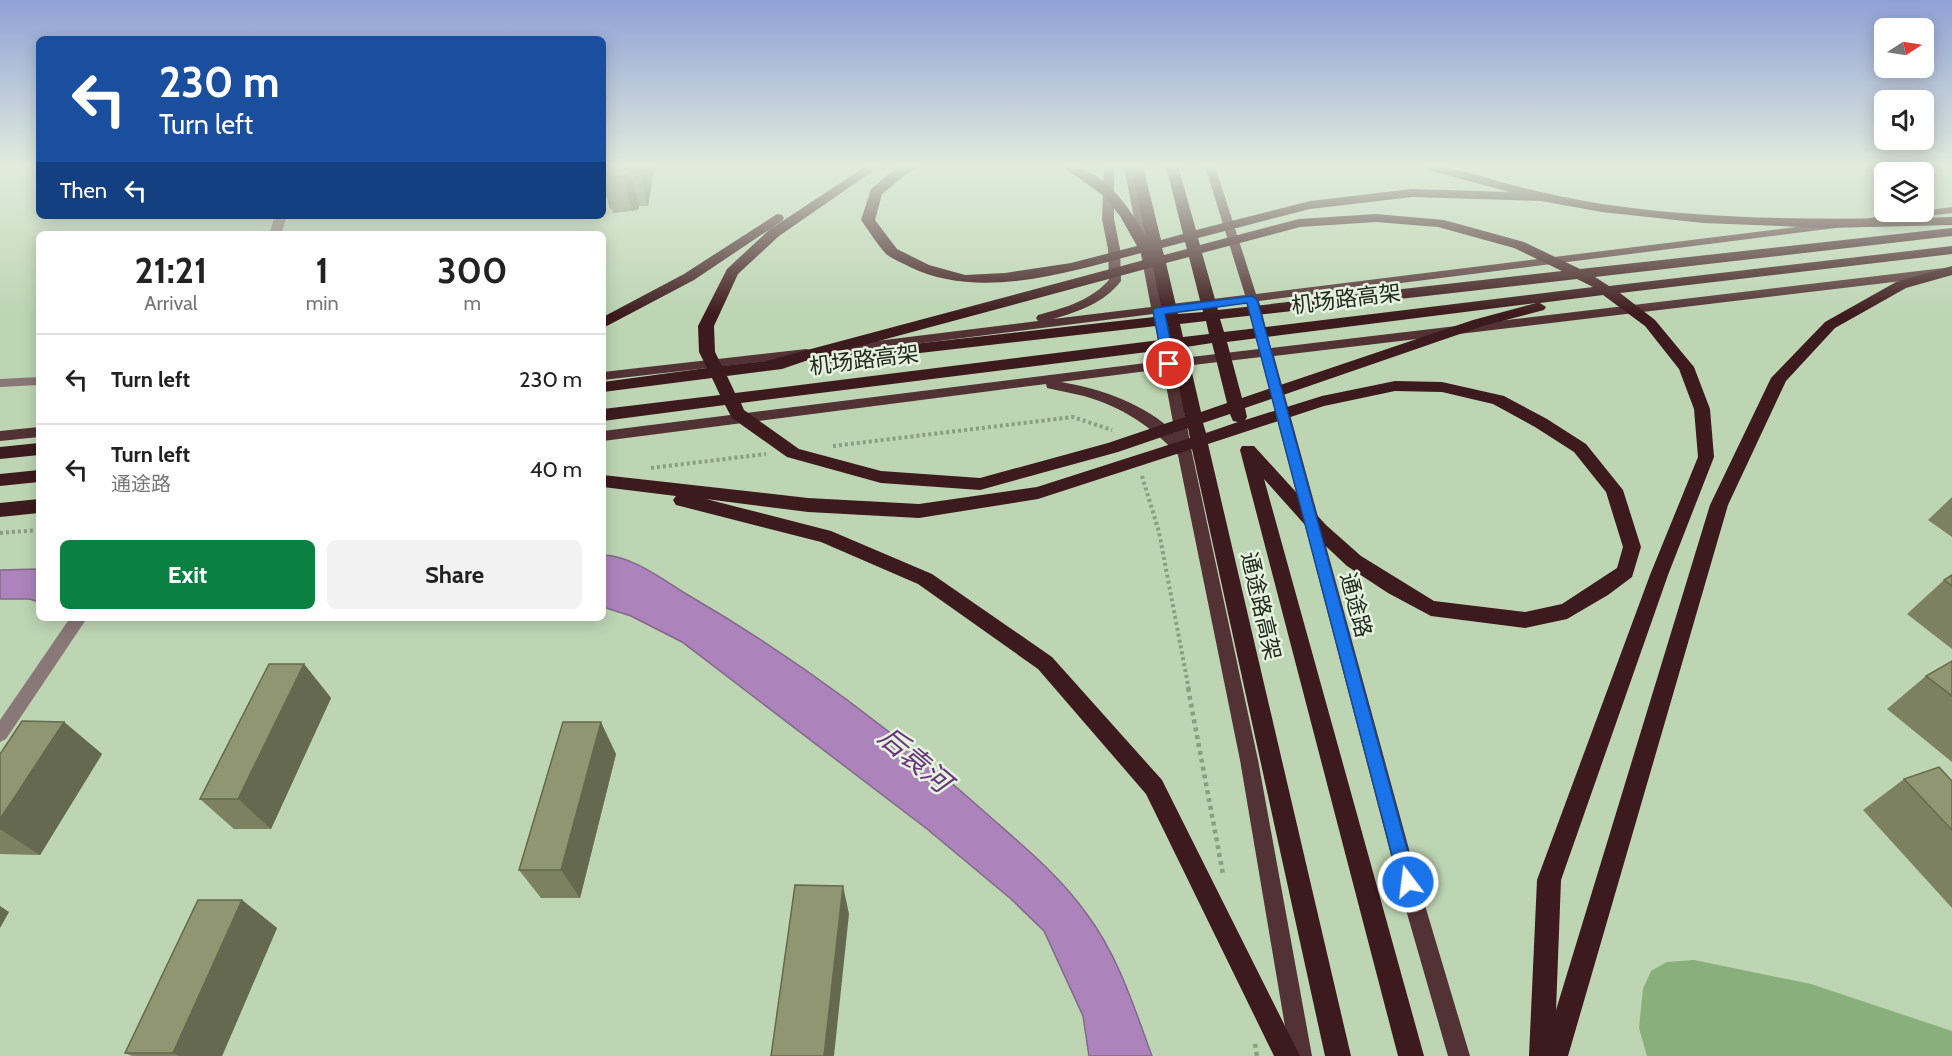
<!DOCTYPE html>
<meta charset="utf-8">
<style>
:root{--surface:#fff;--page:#f2f2f2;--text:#222;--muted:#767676;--line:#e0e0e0;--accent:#0b8043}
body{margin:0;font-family:Cabin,"Noto Sans SC",sans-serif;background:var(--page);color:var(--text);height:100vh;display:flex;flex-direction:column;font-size:22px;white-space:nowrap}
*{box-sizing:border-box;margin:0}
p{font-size:20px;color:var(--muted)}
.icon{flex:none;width:33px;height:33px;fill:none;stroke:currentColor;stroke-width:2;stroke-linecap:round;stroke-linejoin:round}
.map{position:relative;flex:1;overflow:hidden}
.sheet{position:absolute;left:36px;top:231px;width:570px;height:390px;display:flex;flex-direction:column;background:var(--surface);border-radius:9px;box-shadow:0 3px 15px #0003}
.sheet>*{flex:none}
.hud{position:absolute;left:36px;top:36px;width:570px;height:183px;border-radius:9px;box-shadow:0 3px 15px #0003;background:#1a4fa0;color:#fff;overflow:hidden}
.needle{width:39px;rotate:78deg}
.tools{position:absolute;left:1874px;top:18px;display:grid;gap:12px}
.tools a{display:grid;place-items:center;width:60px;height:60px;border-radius:9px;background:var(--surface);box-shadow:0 3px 15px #0003;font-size:30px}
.pin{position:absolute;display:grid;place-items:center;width:51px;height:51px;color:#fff;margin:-26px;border:3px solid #fff;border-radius:50%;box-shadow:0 2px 6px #0007}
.me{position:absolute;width:66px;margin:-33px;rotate:345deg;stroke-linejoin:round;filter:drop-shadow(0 0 4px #0008)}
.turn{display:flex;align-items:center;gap:21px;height:126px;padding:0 24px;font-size:27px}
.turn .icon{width:78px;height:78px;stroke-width:2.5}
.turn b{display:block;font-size:42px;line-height:51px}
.then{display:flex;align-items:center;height:57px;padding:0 24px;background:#0003;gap:12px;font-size:22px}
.eta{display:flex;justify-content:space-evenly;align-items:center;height:102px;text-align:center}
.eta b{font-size:36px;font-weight:700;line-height:42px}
.cta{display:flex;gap:12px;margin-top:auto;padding:12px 24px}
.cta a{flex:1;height:69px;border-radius:9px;background:var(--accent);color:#fff;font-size:24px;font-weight:700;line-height:69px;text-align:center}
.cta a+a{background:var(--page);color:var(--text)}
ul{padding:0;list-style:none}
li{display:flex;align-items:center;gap:18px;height:90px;padding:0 24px;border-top:2px solid var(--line)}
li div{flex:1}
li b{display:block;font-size:22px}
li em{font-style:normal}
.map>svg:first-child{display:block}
.green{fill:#89af7a}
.water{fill:#ac84bb;stroke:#82698c;stroke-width:1.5}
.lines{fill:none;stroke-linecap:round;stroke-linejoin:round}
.path-far1{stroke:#8a9e82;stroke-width:4;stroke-dasharray:3 3;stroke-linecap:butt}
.path{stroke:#8a9e82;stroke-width:4.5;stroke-dasharray:4 4;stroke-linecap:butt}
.minor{fill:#8a7777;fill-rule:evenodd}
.major{fill:#523234;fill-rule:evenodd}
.highway{fill:#3d1a1d;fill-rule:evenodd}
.wall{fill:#7b8161}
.shaded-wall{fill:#64694f}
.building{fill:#8f9671;stroke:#64694f;stroke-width:1.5}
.route{fill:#1a73e8;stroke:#114b97;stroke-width:1.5}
.labels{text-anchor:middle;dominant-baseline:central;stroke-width:5;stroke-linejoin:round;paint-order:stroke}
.street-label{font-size:22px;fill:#212a1d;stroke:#e5f2e0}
.near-water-label{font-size:28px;font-style:italic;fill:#69357a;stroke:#e5f2e0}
</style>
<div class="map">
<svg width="1952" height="1056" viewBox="0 0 1952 1056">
<rect width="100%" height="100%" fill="#bdd5b3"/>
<path class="green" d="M1694 960 1811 984 1952 1031V1056H1647L1639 1028 1643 989 1651 971 1667 962Z"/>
<path class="water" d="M603 555C633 556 663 580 688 595 795 657 894 731 987 814 1022 845 1059 875 1086 913 1118 955 1134 1007 1152 1056H1089L1083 1016 1044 931 1011 899 927 829 682 642 631 616 603 607Z
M39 569V602L29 599H0V570Z"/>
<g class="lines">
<path class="path-far1" d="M833 446 1073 417 1112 430
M651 468 766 454
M1142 476 1159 532 1189 690
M0 533 39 530"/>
<path class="path" d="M1188 688 1223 874
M1255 1044 1257 1056"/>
<path class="minor" d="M275 216H287L281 234H269Z
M39 377V385L0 387V379Z
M70 618H87L6 739 0 742V720Z"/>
<path class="major" d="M1104 166H1114V219L1120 249 1121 281C1104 303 1080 311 1053 319L1151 307 1124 166H1134L1163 305 1245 295 1205 166H1215L1256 294 1836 222 1842 225 1836 228 1259 301 1271 348 1952 267V275L1274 356 1418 882 1470 1056H1448L1398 882 1261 357 1176 367 1192 453 1258 760 1312 1056H1290L1240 760 1178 455C1151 426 1122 407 1084 396 1072 393 1059 391 1047 388L1046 384 603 441V431L1162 361 1153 314 836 354 830 350 836 346 1038 321 1036 318 1038 315C1064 308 1090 301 1109 280L1108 249 1102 219ZM1247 303 1259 349 1174 359 1165 313ZM1163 369 1175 433C1145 404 1102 389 1061 382Z
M1952 207V213L1869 224 1863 221 1869 218Z
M806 349 811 350 812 353 811 356 603 380V372Z
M39 427V437L0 441V431Z"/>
<path class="highway" d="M866 166H880L779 236 738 274 714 326 715 352 722 366 766 361 1144 260 1141 253C1070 272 979 301 910 267 903 263 892 259 886 254 877 244 869 231 861 220L871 189 895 169 903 166H919L905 175 882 194 875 220 897 249 929 265 965 275 1005 273 1071 263 1137 246 1120 216 1104 196 1062 166C1102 166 1128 205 1146 237L1131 166H1143L1161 240 1183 234 1166 166H1178L1196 230 1310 201 1412 189 1509 192 1425 169 1424 166C1454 166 1483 177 1512 185 1542 193 1571 199 1602 204 1718 221 1835 220 1952 217V225L1827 228 1703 223 1602 212 1541 201 1412 197 1310 209 1198 238 1200 245 1299 219 1376 214 1444 220 1524 242 1580 269 1952 228V236L1595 277 1609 286 1952 246V254L1620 293 1655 320 1694 367 1710 409 1714 457 1668 575 1561 880 1556 1010 1710 505 1771 378 1825 322 1896 282 1952 266V275L1906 288 1835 328 1786 381 1728 505 1568 1056H1529L1537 880 1650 575 1698 457 1694 409 1679 369 1645 326 1603 295 1540 303 1546 307 1544 310 1483 326 1245 408 1247 417 1245 420 1322 396 1395 381 1442 382 1504 396 1547 419 1586 444 1623 490 1641 547 1632 577 1608 595 1567 619 1525 628 1431 616 1388 593 1347 566 1314 535 1264 479 1424 1056H1398L1240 450 1242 446H1254L1326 525 1361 556 1434 601 1525 612 1562 604 1617 568 1623 547 1606 492 1574 452 1535 427 1493 404 1442 392 1395 391 1324 406 1208 444 1351 1056H1325L1192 449 1038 499 919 518 808 512 706 499 831 531 932 574 1052 657 1162 780 1300 1056H1274L1146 794 1038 669 918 584 821 542 676 505 673 500 676 496 603 487V475L808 498 919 504 1037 487 1190 438 1188 428 1118 452 980 490 881 483 787 457 732 418 725 405 603 421V409L720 395 712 378 603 392V382L707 368 699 352 698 326 727 269 769 230ZM1376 222 1438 227 1514 248 1562 271 1218 310 1202 253 1300 227ZM1185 242 1187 249 1164 255 1162 248ZM1189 257 1203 312 1178 314 1166 263ZM1153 267 1163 316 834 353ZM1577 279 1593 287 1224 332 1220 319ZM1536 303 1473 320 1242 398 1227 342ZM1206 321 1209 334 1183 337 1180 324ZM1165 325 1168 339 735 393 727 376 782 369 817 357 818 363 824 364ZM1212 343 1227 403 1201 412 1186 347ZM1171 349 1185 417 1108 443 980 478 881 471 799 449 744 410 741 403ZM1230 414 1233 421 1238 422 1206 433 1203 423Z
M777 214 782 215 784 218 782 221 694 280 603 328V317L684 274Z
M39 443V455L0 459V447Z
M39 470V482L0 486V474Z
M39 499V513L0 517V503Z"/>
</g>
<path class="wall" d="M603 166 654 168 648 206H639V209L632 211 613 213 612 209H610L603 183Z
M1952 497V537L1928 520Z
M1952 575V649L1907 614 1944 580Z
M1952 661V762L1887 709 1926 676Z
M304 664 331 698 271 829H234L200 799Z
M64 722 102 754 40 855 0 854V754Z
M616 754 580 898H541L519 870Z
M1904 779 1952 781V908L1863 810Z
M242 900 277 928 222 1056H132L125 1053Z"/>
<path class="shaded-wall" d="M640 166H653L654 168 648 206 639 171Z
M630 171 639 206V209L632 211 623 176Z
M304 664 331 698 271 829 238 799Z
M64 722 102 754 40 855 0 829V819Z
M601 722 616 754 580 898 561 870Z
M843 886 849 914 834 1056H824Z
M242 900 277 928 222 1056H179L173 1053Z
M0 906 9 912 0 928Z"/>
<path class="building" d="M603 166H640L639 171H630V174L623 176 603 178Z
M1952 575V586L1944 580Z
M1952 661V696L1926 676Z
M269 664H304L238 799H200Z
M22 721 64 722 0 819V754Z
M563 722H601L561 870H519Z
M1939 767 1952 781V830L1904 779Z
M795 885 843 886 824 1056H771Z
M198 900H242L173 1053H125Z"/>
<linearGradient id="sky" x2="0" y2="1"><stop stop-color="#90a1d6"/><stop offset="0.53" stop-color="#e1ecdd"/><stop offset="1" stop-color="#e1ecdd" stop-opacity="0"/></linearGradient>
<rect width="1952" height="314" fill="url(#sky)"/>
<path class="route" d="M1252 296 1257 299 1416 882 1414 888 1408 890 1401 888 1399 882 1247 303 1165 314 1175 364 1169 368 1163 364 1153 311 1155 308Z"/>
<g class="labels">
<g class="street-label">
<text transform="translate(1346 299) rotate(-7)">机场路高架</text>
<text transform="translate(864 360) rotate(-7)">机场路高架</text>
<text transform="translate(1356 605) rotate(75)">通途路</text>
<text transform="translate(1261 606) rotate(77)">通途路高架</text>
</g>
<g class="near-water-label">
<text transform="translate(915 759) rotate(40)">后袁河</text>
</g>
</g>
</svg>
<div class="tools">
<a><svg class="needle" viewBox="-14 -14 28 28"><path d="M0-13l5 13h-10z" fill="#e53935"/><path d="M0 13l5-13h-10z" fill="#767676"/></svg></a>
<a><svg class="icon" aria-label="sound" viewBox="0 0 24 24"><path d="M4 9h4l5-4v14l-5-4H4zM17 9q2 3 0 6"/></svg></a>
<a><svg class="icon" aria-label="layers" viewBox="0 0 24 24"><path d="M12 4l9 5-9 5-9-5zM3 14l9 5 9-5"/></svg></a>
</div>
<div class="pin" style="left:1169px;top:364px;background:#d93025"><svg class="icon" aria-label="arrive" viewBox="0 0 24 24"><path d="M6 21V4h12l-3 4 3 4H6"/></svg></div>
<svg class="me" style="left:1408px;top:882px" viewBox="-20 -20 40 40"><circle r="17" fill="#1a73e8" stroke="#fff" stroke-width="3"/><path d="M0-11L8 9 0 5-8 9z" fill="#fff"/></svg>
<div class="hud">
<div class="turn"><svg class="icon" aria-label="left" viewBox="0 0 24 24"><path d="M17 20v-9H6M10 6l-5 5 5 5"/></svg><div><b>230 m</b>Turn left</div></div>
<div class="then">Then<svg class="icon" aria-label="left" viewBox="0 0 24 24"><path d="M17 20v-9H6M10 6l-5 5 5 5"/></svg></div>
</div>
<section class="sheet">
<div class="eta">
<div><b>21:21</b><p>Arrival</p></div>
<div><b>1</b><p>min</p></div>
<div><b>300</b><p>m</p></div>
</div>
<ul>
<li><svg class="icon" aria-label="left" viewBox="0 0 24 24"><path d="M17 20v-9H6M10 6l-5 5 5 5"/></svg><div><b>Turn left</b></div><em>230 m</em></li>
<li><svg class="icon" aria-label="left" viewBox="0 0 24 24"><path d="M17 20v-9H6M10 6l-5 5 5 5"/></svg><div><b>Turn left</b><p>通途路</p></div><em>40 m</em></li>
</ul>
<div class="cta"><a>Exit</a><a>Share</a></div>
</section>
</div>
